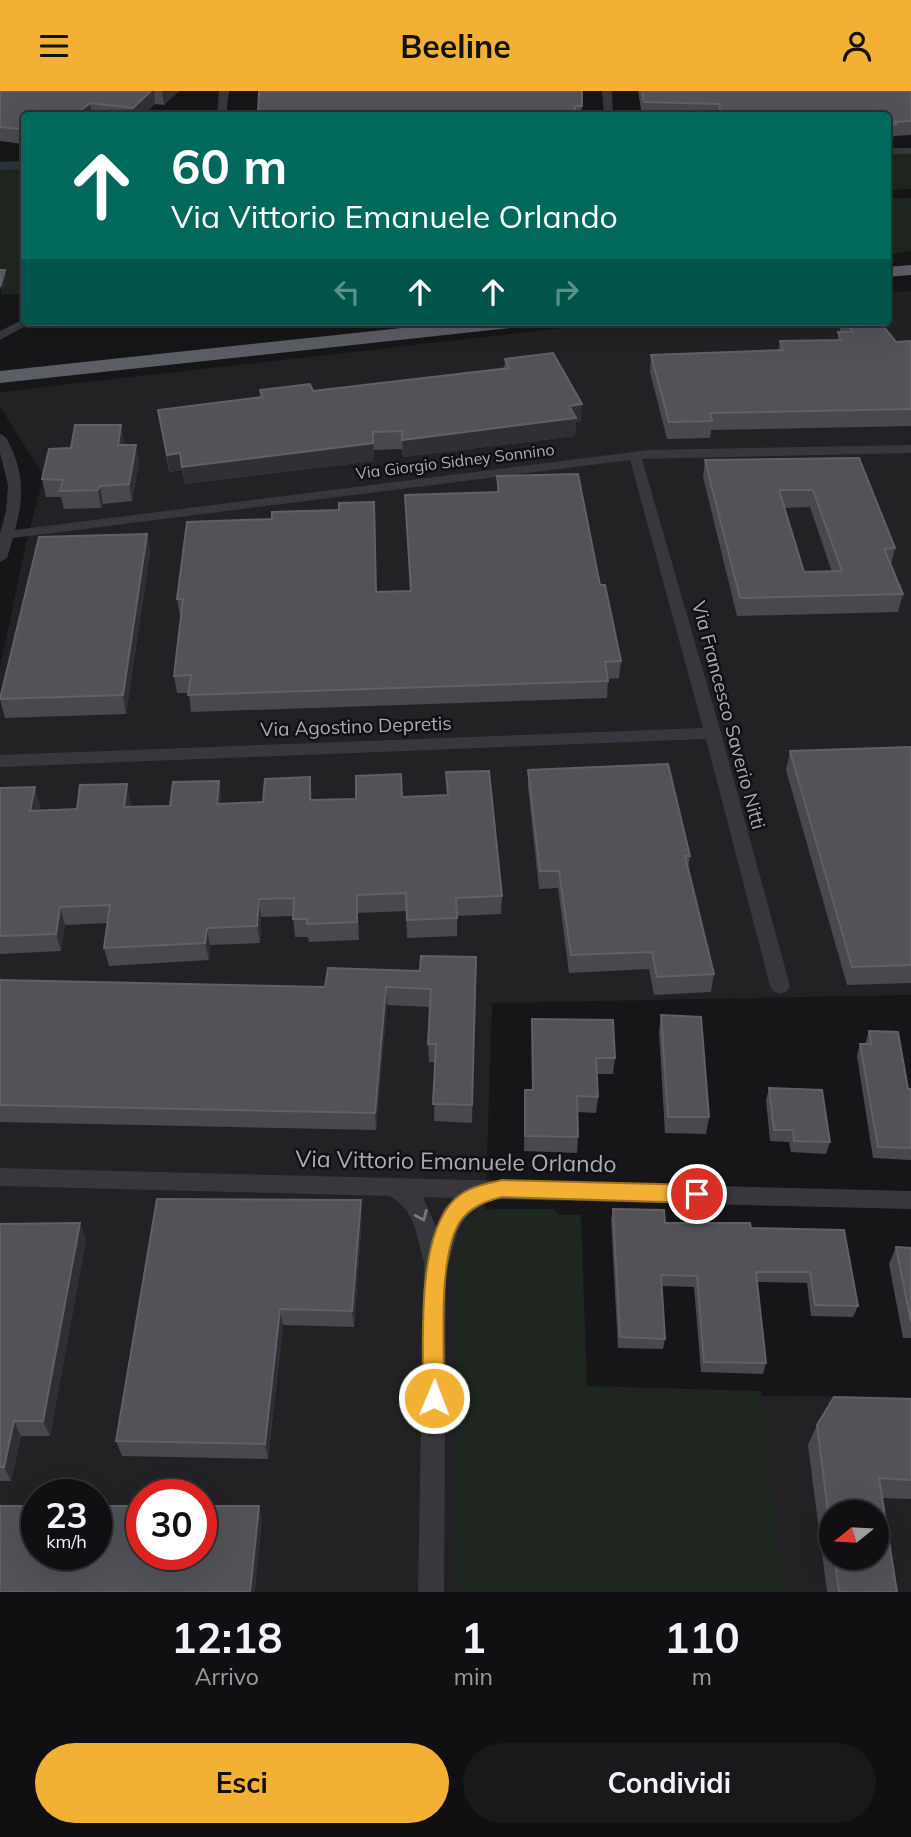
<!DOCTYPE html>
<html lang="it">
<style>
:root{--surface:#101012;--page:#19191b;--text:#f1f3f6;--muted:#9c9d9f;--line:#303032;--accent:#f2b134}
body{margin:0;font-family:Mulish,sans-serif;background:var(--page);color:var(--text);height:100vh;display:flex;flex-direction:column;font-size:26px;white-space:nowrap}
*{box-sizing:border-box;margin:0}
p{font-size:23px;color:var(--muted)}
.icon{flex:none;width:38px;height:38px;fill:none;stroke:currentColor;stroke-width:2;stroke-linecap:round;stroke-linejoin:round}
.map{position:relative;height:1501px;overflow:hidden}
.panel{display:flex;flex-direction:column;background:var(--surface);flex:1}
.panel>*{flex:none}
.top-card{position:absolute;left:21px;top:21px;width:870px;height:214px;border-radius:7px;box-shadow:0 7px 28px #0002,0 0 0 2px var(--line);background:#00695c;color:#fff;overflow:hidden}
.needle{width:46px;rotate:252deg}
.buttons{position:absolute;left:819px;top:1409px;display:grid;gap:14px}
.buttons a{display:grid;place-items:center;width:70px;height:70px;border-radius:50%;background:var(--surface);box-shadow:0 7px 28px #0002,0 0 0 2px var(--line);font-size:35px}
.speed{position:absolute;left:21px;top:1388px;display:flex;gap:14px;font-size:35px;font-weight:700;text-align:center}
.speed>*{display:grid;place-content:center;width:91px;height:91px;border-radius:50%;background:var(--surface);box-shadow:0 7px 28px #0002,0 0 0 2px var(--line);line-height:1}
.speed small{font-size:18px;font-weight:400}
.speed .limit{border:10px solid #d22;background:#fff;color:#111}
.pin{position:absolute;display:grid;place-items:center;width:60px;height:60px;color:#fff;margin:-30px;border:4px solid #fff;border-radius:50%;box-shadow:0 2px 7px #0007}
.me{position:absolute;width:77px;margin:-38px;rotate:1deg;stroke-linejoin:round;filter:drop-shadow(0 0 5px #0008)}
.turn{display:flex;align-items:center;gap:24px;height:147px;padding:0 35px;font-size:32px}
.turn .icon{width:91px;height:91px;stroke-width:2.5}
.turn b{display:block;font-size:49px;line-height:60px}
.lanes{display:flex;align-items:center;height:66px;padding:0 35px;background:#0003;justify-content:center;gap:35px;direction:ltr}
.lanes .off{opacity:.35}
.eta{display:flex;justify-content:space-evenly;align-items:center;height:119px;text-align:center}
.eta b{font-size:42px;font-weight:700;line-height:49px}
.primary-button{display:flex;gap:14px;margin-top:auto;padding:14px 35px}
.primary-button a{flex:1;height:80px;border-radius:42px;background:var(--accent);color:#111;font-size:28px;font-weight:700;line-height:80px;text-align:center}
.primary-button a+a{background:var(--page);color:var(--text)}
header{display:flex;justify-content:space-between;align-items:center;height:91px;padding:0 35px;background:var(--accent);color:#111;font-size:32px;font-weight:700}
.map>svg:first-child{display:block}
.built{fill:#222225;fill-rule:evenodd}
.green{fill:#1e261f}
.lines{fill:none;stroke-linecap:round;stroke-linejoin:round}
.canal{fill:#2c353c;fill-rule:evenodd}
.minor{fill:#37383d;fill-rule:evenodd}
.trunk{fill:#5b5e65;fill-rule:evenodd}
.wall{fill:#47494d;fill-rule:evenodd}
.shaded-wall{fill:#2f3033}
.building{fill:#525359;stroke:#5f6168;stroke-width:2;fill-rule:evenodd}
.oneway{stroke:#757881}
.route{fill:#f2b134;stroke:#9d7322;stroke-width:2}
.labels{text-anchor:middle;dominant-baseline:central;stroke-width:5;stroke-linejoin:round;paint-order:stroke}
.far-street-label{font-size:16px;fill:#a8adb8;stroke:#111113}
.street-label{font-size:19px;fill:#a8adb8;stroke:#111113}
.near-street-label{font-size:23px;fill:#a8adb8;stroke:#111113}
</style>
<header><svg class="icon" aria-label="menu" viewBox="0 0 24 24"><path d="M4 6h16M4 12h16M4 18h16"/></svg>Beeline<svg class="icon" aria-label="person" viewBox="0 0 24 24"><circle cx="12" cy="8" r="4"/><path d="M4 21q1-7 8-7t8 7"/></svg></header>
<div class="map">
<svg width="911" height="1501" viewBox="0 0 911 1501">
<rect width="100%" height="100%" fill="#161618"/>
<path class="built" d="M911 200V904L492 912 485 1134 582 1304 911 1306V1501H0V576L28 444 44 385 0 316V301L616 231H887V201ZM37 1404H96V1463H37ZM142 1404H201V1463H142ZM831 1421H877V1466H831Z"/>
<path class="green" d="M911 62V98L887 99V63Z
M24 75V203L1 204 6 185 0 184V76Z
M911 107V160L887 164V107Z
M491 1118H554L560 1124H581L587 1295 761 1300 783 1501H454L456 1156C460 1136 471 1124 491 1118Z"/>
<g class="lines">
<path class="canal" d="M24 70V78L0 79V71Z"/>
<path class="minor" d="M219 0H229L226 24H217Z
M602 0H612L613 24H604Z
M887 57H911V63H887Z
M24 228V231H31L29 233 0 249V240Z
M0 343C8 346 9 353 13 361 24 387 23 411 15 439L649 359 911 354V362L642 368 721 642 790 895 787 900 780 903 773 900 770 895 706 648 0 676V664L703 637 630 369 13 447 7 467 0 471V442L6 420 8 394 0 362Z
M0 1077 911 1100V1118L494 1108C452 1127 460 1142 446 1180L444 1501H418L424 1171C416 1145 416 1119 389 1105L0 1095ZM423 1106 455 1107 444 1117 437 1138Z"/>
<path class="trunk" d="M911 174V184L887 186V176Z
M458 231H520L511 237 0 292V280Z"/>
</g>
<path class="wall" d="M0 0H179L164 14 155 13 143 24H24L23 53 0 50Z
M638 0H911V44L894 45 893 47H887V24H642Z
M582 15 581 24H248L258 21Z
M842 231H880L896 251 911 250V335L711 339 710 347 667 348 650 281 651 264 778 260 780 250 837 249Z
M505 268 581 330 576 331 575 345 403 366 402 358 374 359V370L185 393 182 379 169 381 158 319 261 307 260 299 313 300 504 278Z
M121 334 124 354 139 371 132 410 103 413 101 417 64 418 61 406H46L42 388 71 357Z
M859 367 895 457 891 474 903 503 898 521 737 525 703 386 705 369ZM810 416 832 481H804L784 417Z
M497 385 600 494 621 570 619 587 608 588 607 607 191 621 189 602H177L174 585 181 525H180L177 508 272 428 339 419 376 501 411 500 497 401Z
M147 443 150 461 126 623 5 627 0 608Z
M911 656V892L847 894 786 679 790 660Z
M528 679 690 765 688 777 714 883 711 901 654 904 649 878 569 882 558 797 539 798 528 696Z
M446 681 502 805 501 823 457 825V845L407 847 406 820 358 822 359 849 309 851 308 846H295L293 825 261 826 260 852 210 854 209 869 109 875 104 857 108 832 65 834 61 860 0 863V697L40 714 39 719 77 718 131 711 130 716 170 715 219 690 221 708V713L263 711 310 686 312 709 447 704Z
M476 866 472 1032 434 1030 435 971H429L428 953 430 916 387 914 376 1039 0 1031V889L325 896 420 880Z
M661 924 709 1026 706 1043 665 1042 659 941Z
M532 928 615 967 613 983H597L598 1006 596 1022 577 1021 578 1046 577 1062 524 1060 525 999H532Z
M869 940 908 998H911V1069L873 1067 857 965 860 953H865Z
M769 997 830 1051 826 1063 791 1061 789 1051 770 1050 766 1009Z
M613 1118 665 1132 751 1137 858 1215 853 1226 811 1225 807 1192 757 1191 766 1272 763 1283 701 1281 694 1196 662 1195 665 1248 663 1258 618 1257 611 1129Z
M362 1126 354 1236 283 1234 268 1368 122 1365 116 1350Z
M0 1133 86 1148 50 1345H21L11 1390H0Z
M896 1156 911 1157V1247H903L889 1173Z
M911 1308V1408L882 1407 897 1501H827L808 1354 817 1334ZM831 1421 877 1466H831Z"/>
<path class="shaded-wall" d="M151 0H154L155 13 143 24H135L133 17Z
M162 0H179L164 14Z
M90 12 92 24H75Z
M24 34V52L23 53 20 38Z
M5 179 6 184 2 202 1 196Z
M582 313 581 330 576 331 575 345 403 366 402 349 569 315Z
M121 334 124 351 121 371 118 354Z
M373 341 374 370 185 393 182 376Z
M136 354 139 371 132 410 129 393Z
M180 362 182 379 169 381 167 364Z
M100 395 103 413 101 417 98 399Z
M147 443 150 461 126 623 123 604Z
M310 686 312 704V727L310 709Z
M219 690 221 708 220 731 217 713Z
M127 693 131 711 128 734 124 716Z
M35 696 40 714 35 738 30 720Z
M259 808 261 826 260 852 257 835Z
M60 816 65 834 61 860 56 843Z
M207 837 210 854 209 869 205 852Z
M386 896 387 914 376 1039 375 1022Z
M361 1109 362 1126 354 1236 352 1220Z
M80 1132 86 1148 50 1345 43 1330Z
M280 1218 283 1234 268 1368 265 1353Z
M14 1330 21 1345 11 1390 4 1376Z
M259 1415 262 1430 255 1501H250Z"/>
<path class="building" d="M0 0H151L133 17 90 12 75 24H24V34L20 38 0 36Z
M259 0H582V15H575V24H248V21H258Z
M642 0H911V30L895 31 896 33H887V24H721L719 13 644 11Z
M0 179H5L0 196Z
M845 231H880L896 251 911 250V318L710 322 712 330 669 331 651 264 783 259 780 250 841 249 838 241H853Z
M553 262 582 313 569 315 576 327 402 349V340L373 341V352L182 376 180 362 167 364 158 319 262 306 260 299 310 293 313 300 509 277 505 268Z
M75 334H121L118 354H136L129 393 100 395 98 399 60 400 63 389 42 388 49 358 71 357Z
M859 367 895 457 884 458 903 503 740 507 705 369ZM779 399H813L842 480 804 481Z
M578 383 600 494H605L621 570 605 571 608 590 188 604 191 584 174 585 183 508H177L187 431 272 428V421L339 419V412L374 411 376 501 411 500 405 404 499 401 497 385Z
M147 443 123 604 0 608 39 446Z
M911 656V874L852 876 790 660Z
M668 673 690 765H685L714 883 657 886 652 861 571 864 559 780H540L528 679Z
M489 680 502 805 456 807 457 827 407 829 406 802 357 804V831L307 833V828H293L294 807 259 808 257 835 207 837 205 852 104 857 110 814 60 816 56 843 0 845V697L35 696 30 720 77 718 80 694 127 693 124 716 170 715 173 691 219 690 217 713 263 711 265 688 310 686V709L356 708V685L401 683 402 706 448 704 446 681Z
M421 865 476 866 472 1014 433 1013 436 953H428L431 898 386 896 375 1022 0 1014V889L325 896 328 877 420 880Z
M661 924 701 926 709 1026H668Z
M532 928 613 929 615 967H596L598 1006 577 1005 578 1046 525 1045V999H533Z
M869 940 898 941 908 998H911V1057L878 1056 860 953H871Z
M769 997 822 999 830 1051 794 1050 793 1039H774Z
M157 1108 361 1109 352 1220 280 1218 265 1353 116 1350Z
M613 1118 664 1119 665 1132H750L751 1137 844 1139 858 1215 815 1214 810 1181H756L766 1272 704 1271 697 1185 661 1184 665 1248 620 1246Z
M80 1132 43 1330H14L4 1376H0V1133Z
M896 1156 911 1157V1231Z
M834 1306 911 1308V1389L879 1387 897 1501H839L834 1466H877V1421H831V1445L817 1334Z
M0 1415H37V1463H96V1415H142V1463H201V1415H259L250 1501H0Z"/>
<defs><path id="oneway-chevron" d="M-2-3.5L2.5 0L-2 3.5" fill="none" stroke-width="1.6" stroke-linecap="round" stroke-linejoin="round" transform="scale(1.75)"/></defs>
<use class="oneway" href="#oneway-chevron" transform="translate(422 1125) rotate(67)"/>
<path class="route" d="M502 1089 697 1094 704 1097 707 1103 704 1109 697 1112 502 1106C485 1110 467 1117 458 1134 437 1174 445 1261 444 1307L441 1315 434 1318 426 1315 423 1307C424 1254 415 1148 454 1109 467 1096 485 1093 502 1089Z"/>
<g class="labels">
<g class="far-street-label">
<text transform="translate(455 370) rotate(-7)">Via Giorgio Sidney Sonnino</text>
</g>
<g class="street-label">
<text transform="translate(729 624) rotate(75)">Via Francesco Saverio Nitti</text>
<text transform="translate(356 635) rotate(-2)">Via Agostino Depretis</text>
</g>
<g class="near-street-label">
<text transform="translate(456 1070) rotate(1)">Via Vittorio Emanuele Orlando</text>
</g>
</g>
</svg>
<div class="buttons">
<a><svg class="needle" viewBox="-14 -14 28 28"><path d="M0-13l5 13h-10z" fill="#e53935"/><path d="M0 13l5-13h-10z" fill="#9c9d9f"/></svg></a>
</div>
<div class="speed"><div>23<small>km/h</small></div><div class="limit">30</div></div>
<div class="pin" style="left:697px;top:1103px;background:#d93025"><svg class="icon" aria-label="arrive" viewBox="0 0 24 24"><path d="M6 21V4h12l-3 4 3 4H6"/></svg></div>
<svg class="me" style="left:434px;top:1307px" viewBox="-20 -20 40 40"><circle r="17" fill="#f2b134" stroke="#fff" stroke-width="3"/><path d="M0-11L8 9 0 5-8 9z" fill="#fff"/></svg>
<div class="top-card">
<div class="turn"><svg class="icon" aria-label="ahead" viewBox="0 0 24 24"><path d="M12 20V5M6 11l6-6 6 6"/></svg><div><b>60 m</b>Via Vittorio Emanuele Orlando</div></div>
<div class="lanes"><svg class="icon off" aria-label="left" viewBox="0 0 24 24"><path d="M17 20v-9H6M10 6l-5 5 5 5"/></svg><svg class="icon" aria-label="ahead" viewBox="0 0 24 24"><path d="M12 20V5M6 11l6-6 6 6"/></svg><svg class="icon" aria-label="ahead" viewBox="0 0 24 24"><path d="M12 20V5M6 11l6-6 6 6"/></svg><svg class="icon off" aria-label="right" viewBox="0 0 24 24"><path d="M7 20v-9h11M14 6l5 5-5 5"/></svg></div>
</div>
</div>
<section class="panel">
<div class="eta">
<div><b>12:18</b><p>Arrivo</p></div>
<div><b>1</b><p>min</p></div>
<div><b>110</b><p>m</p></div>
</div>
<div class="primary-button"><a>Esci</a><a>Condividi</a></div>
</section>
